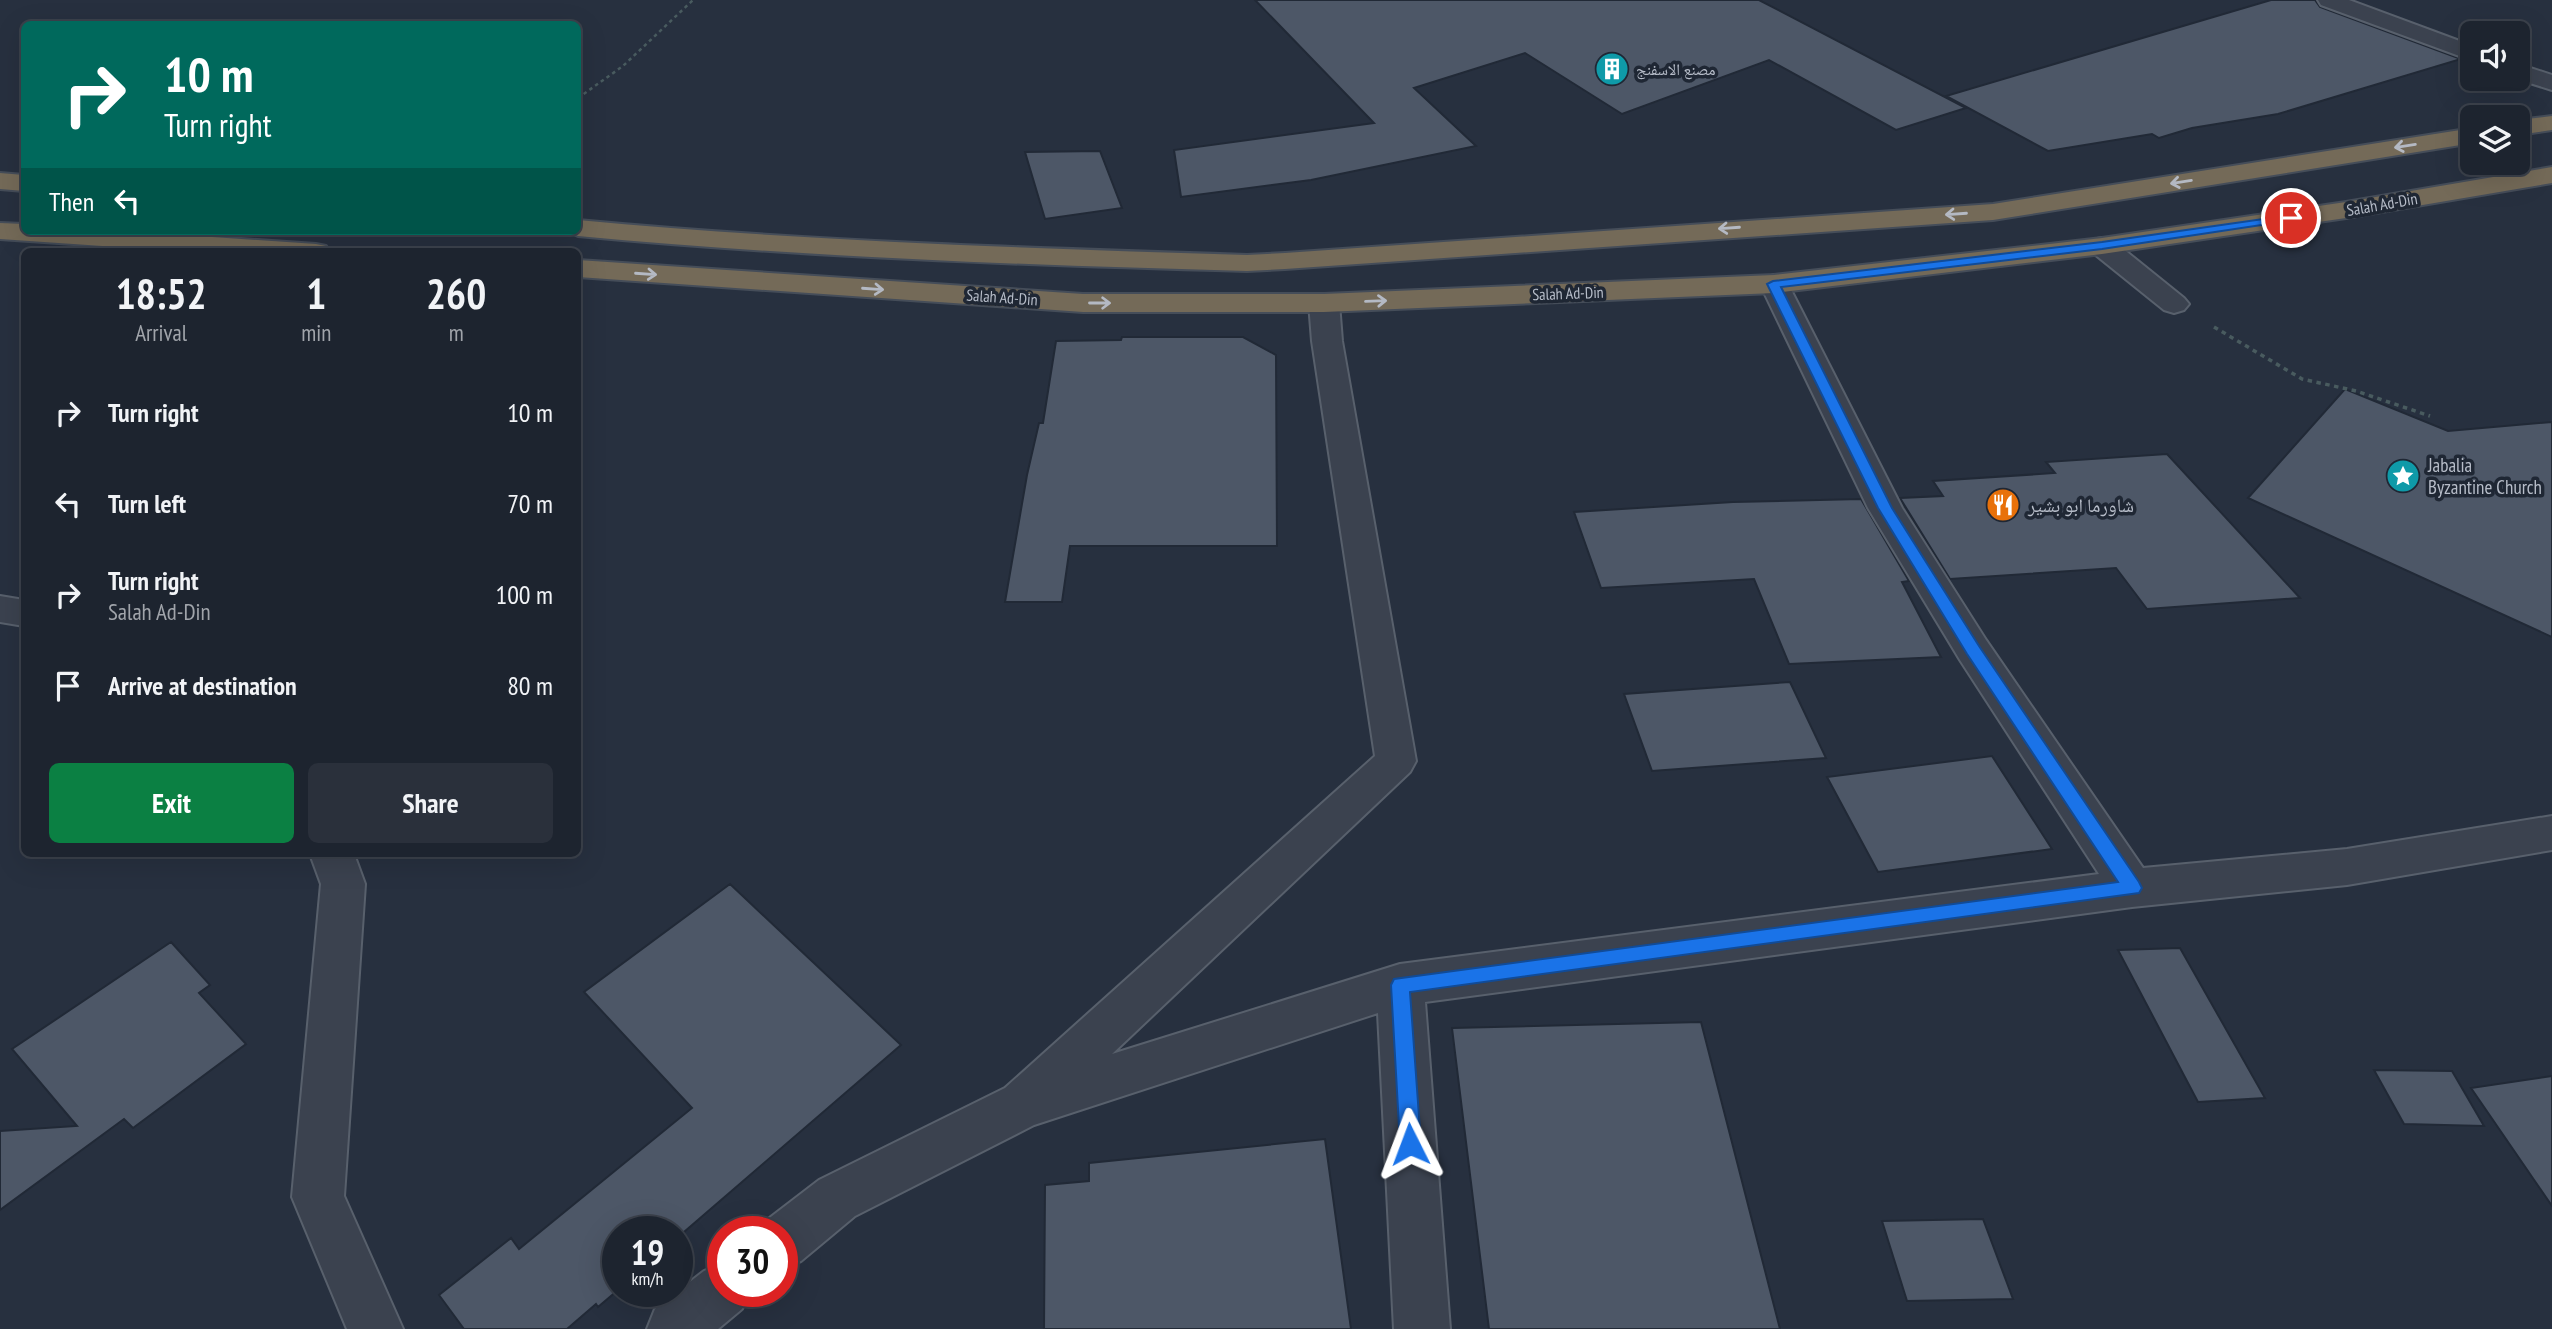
<!DOCTYPE html>
<meta charset="utf-8">
<style>
:root{--surface:#1d242f;--page:#2a303b;--text:#f1f3f6;--muted:#a0a4aa;--line:#3b414b;--accent:#0b8043}
body{margin:0;font-family:"PT Sans Narrow","Noto Naskh Arabic",sans-serif;background:var(--page);color:var(--text);height:100vh;display:flex;flex-direction:column;font-size:26px;white-space:nowrap}
*{box-sizing:border-box;margin:0}
p{font-size:23px;color:var(--muted)}
.icon{flex:none;width:38px;height:38px;fill:none;stroke:currentColor;stroke-width:2;stroke-linecap:round;stroke-linejoin:round}
.map{position:relative;flex:1;overflow:hidden}
.details{position:absolute;left:21px;top:248px;width:560px;height:609px;display:flex;flex-direction:column;background:var(--surface);border-radius:10px;box-shadow:0 7px 28px #0002,0 0 0 2px var(--line)}
.details>*{flex:none}
.guide{position:absolute;left:21px;top:21px;width:560px;height:214px;border-radius:10px;box-shadow:0 7px 28px #0002,0 0 0 2px var(--line);background:#00695c;color:#fff;overflow:hidden}
.tools{position:absolute;left:2460px;top:21px;display:grid;gap:14px}
.tools a{display:grid;place-items:center;width:70px;height:70px;border-radius:10px;background:var(--surface);box-shadow:0 7px 28px #0002,0 0 0 2px var(--line);font-size:35px}
.speed{position:absolute;left:602px;top:1216px;display:flex;gap:14px;font-size:35px;font-weight:700;text-align:center}
.speed>*{display:grid;place-content:center;width:91px;height:91px;border-radius:50%;background:var(--surface);box-shadow:0 7px 28px #0002,0 0 0 2px var(--line);line-height:1}
.speed small{font-size:18px;font-weight:400}
.speed .limit{border:10px solid #d22;background:#fff;color:#111}
.pin{position:absolute;display:grid;place-items:center;width:60px;height:60px;color:#fff;margin:-30px;border:4px solid #fff;border-radius:50%;box-shadow:0 2px 7px #0007}
.me{position:absolute;width:77px;margin:-38px;rotate:357deg;stroke-linejoin:round;filter:drop-shadow(0 0 5px #0008)}
.turn{display:flex;align-items:center;gap:24px;height:147px;padding:0 28px;font-size:32px}
.turn .icon{width:91px;height:91px;stroke-width:2.5}
.turn b{display:block;font-size:49px;line-height:60px}
.then{display:flex;align-items:center;height:66px;padding:0 28px;background:#0003;gap:14px;font-size:26px}
.eta{display:flex;justify-content:space-evenly;align-items:center;height:119px;text-align:center}
.eta b{font-size:42px;font-weight:700;line-height:49px}
.button{display:flex;gap:14px;margin-top:auto;padding:14px 28px}
.button a{flex:1;height:80px;border-radius:10px;background:var(--accent);color:#fff;font-size:28px;font-weight:700;line-height:80px;text-align:center}
.button a+a{background:var(--page);color:var(--text)}
ul{padding:0;list-style:none}
li{display:flex;align-items:center;gap:21px;height:91px;padding:0 28px}
li div{flex:1}
li b{display:block;font-size:26px}
li em{font-style:normal}
.map>svg:first-child{display:block}
.building{fill:#4d5767;stroke:#212936;stroke-width:2}
.lines{fill:none;stroke-linecap:round;stroke-linejoin:round}
.minor-casing{stroke:#58606c;stroke-width:4}
.highway-casing{stroke:#454d59;stroke-width:4}
.path-far1{stroke:#495b5f;stroke-width:2.5;stroke-dasharray:3.5 3.5;stroke-linecap:butt}
.path{stroke:#495b5f;stroke-width:3.5;stroke-dasharray:4.5 4.5;stroke-linecap:butt}
.minor{fill:#3b424f;fill-rule:evenodd}
.highway{fill:#746a58;fill-rule:evenodd}
.oneway{stroke:#b4b9c3}
.route{fill:#1a73e8;stroke:#114b97;stroke-width:2}
.labels{text-anchor:middle;dominant-baseline:central;stroke-width:7;stroke-linejoin:round;paint-order:stroke}
.far-poi-label{font-size:16px;fill:#b7bdc9;stroke:#1f2734;text-anchor:start}
.far-street-label{font-size:16px;fill:#b7bdc9;stroke:#1f2734}
.poi-label{font-size:19px;fill:#b7bdc9;stroke:#1f2734;text-anchor:start}
</style>
<div class="map">
<svg width="2552" height="1329" viewBox="0 0 2552 1329">
<rect width="100%" height="100%" fill="#27303f"/>
<path class="building" d="M1255 0H1759L1966 108 1896 130 1769 60 1622 114 1525 53 1414 88 1476 146 1311 180 1181 197 1174 150 1374 123Z
M2271 0H2315L2320 7 2461 59 2278 114 2192 128 2159 138 2152 134 2048 151 1946 96Z
M1100 151 1122 208 1045 219 1025 152Z
M1122 337H1243L1276 355 1277 546H1070L1062 602H1005L1027 475 1039 423H1043L1056 341 1121 340Z
M2345 389 2448 431 2552 422V637L2248 498Z
M2167 454 2300 598 2147 609 2116 568 1950 579 1900 498 1943 496 1933 481 2055 473 2046 462Z
M1861 499 1909 581 1902 582 1941 657 1789 664 1754 579 1601 588 1574 512 1733 502Z
M1790 682 1826 758 1652 771 1624 694Z
M1992 756 2052 849 1878 872 1827 777Z
M730 884 901 1045 677 1238V1232H618V1290L598 1307 596 1304 567 1329H464L439 1295 511 1238 519 1249 692 1108 584 992Z
M171 942 210 985 199 993 246 1044 133 1128 124 1119 0 1210V1131L77 1126 12 1049Z
M2180 948 2265 1098 2198 1102 2118 950Z
M1701 1022 1780 1329H1489L1452 1028Z
M2374 1070 2452 1071 2484 1126 2404 1124Z
M2552 1076V1206L2471 1088Z
M1325 1139 1351 1329H1044L1045 1185 1089 1181V1163Z
M1983 1219 2013 1299 1907 1301 1882 1221Z"/>
<g class="lines">
<defs>
<path id="minor" d="M2318 0H2349L2473 46V61L2321 5Z
M2518 64 2552 75V90L2517 79Z
M2102 238 2112 240 2184 298 2189 304 2184 310 2174 313 2164 310 2092 252 2088 246 2092 240Z
M1774 275 1784 278 1788 284 1902 508 1986 640 2143 868 2347 849 2552 816V850L2347 885 2132 907 1425 1002 1450 1329H1394L1378 1013 1034 1125 855 1216 801 1261 782 1268V1232H760L763 1223 819 1180 1005 1088 1375 756 1312 341 1309 303 1314 297 1324 294 1334 297 1339 303 1342 341 1416 761 1410 772 1112 1054 1400 964 2099 874 1960 660 1868 508 1760 284 1764 278Z
M0 596 24 600V626L0 622Z
M310 854H354L365 884 344 1196 403 1329H347L292 1197 321 884Z
M723 1263V1292H750L742 1309 718 1329H647L655 1309 704 1271Z"/>
<path id="highway" d="M2552 116V130L2518 135V120Z
M2473 128V143L1993 220 1285 269 1247 271C1024 265 801 257 578 236L566 231H578V220C801 241 1024 248 1247 255L1285 253 1993 204Z
M2552 167V183L2346 218 2102 254 1774 293 1324 312H1083L578 277V260L1083 294H1324L1774 275 2102 238 2346 202Z
M0 173 24 175V191L0 189Z
M0 223 24 224V231H125L316 244 326 246 330 252H190L0 239Z"/>
</defs>
<use href="#minor" class="minor-casing"/>
<use href="#highway" class="highway-casing"/>
<path class="path-far1" d="M578 98 623 66 693 0"/>
<path class="path" d="M2214 327 2302 379 2356 391 2430 416"/>
<use href="#minor" class="minor"/>
<use href="#highway" class="highway"/>
</g>
<defs><path id="oneway-shaft" d="M-6 0H5M1.5-3L5.5 0L1.5 3" fill="none" stroke-width="1.6" stroke-linecap="round" stroke-linejoin="round" transform="scale(1.75)"/></defs>
<g class="oneway">
<use href="#oneway-shaft" transform="translate(2405 146) rotate(171)"/>
<use href="#oneway-shaft" transform="translate(2181 182) rotate(171)"/>
<use href="#oneway-shaft" transform="translate(1956 214) rotate(176)"/>
<use href="#oneway-shaft" transform="translate(1729 228) rotate(176)"/>
<use href="#oneway-shaft" transform="translate(646 274) rotate(4)"/>
<use href="#oneway-shaft" transform="translate(873 289) rotate(4)"/>
<use href="#oneway-shaft" transform="translate(1376 301) rotate(-2)"/>
<use href="#oneway-shaft" transform="translate(1100 303)"/>
</g>
<path class="route" d="M2291 215H2295V220L2102 249 1781 287 1892 508 1979 646 2139 882 2142 888 2139 893 1410 992 1421 1144 1418 1151 1410 1154 1403 1151 1400 1144 1391 985 1394 979 2118 882 1967 654 1878 508 1767 284 1773 281 2102 242Z"/>
<defs>
<symbol id="building-disc" viewBox="-11 -11 22 22"><circle r="9.5" fill="#0f9aa8" stroke="#1f2734"/><path d="M-4-6H4V6H1V3H-1V6H-4ZM-2.5-4.3h1.7v1.8h-1.7ZM.8-4.3h1.7v1.8H.8ZM-2.5-1h1.7V.8h-1.7ZM.8-1h1.7V.8H.8Z" fill="#fff"/></symbol>
<symbol id="sight-disc" viewBox="-11 -11 22 22"><circle r="9.5" fill="#0f9aa8" stroke="#1f2734"/><path d="M0-6L1.8-2.2L6-1.7L2.9 1.2L3.7 5.4L0 3.3L-3.7 5.4L-2.9 1.2L-6-1.7L-1.8-2.2Z" fill="#fff"/></symbol>
<symbol id="restaurant-disc" viewBox="-11 -11 22 22"><circle r="9.5" fill="#e8710a" stroke="#1f2734"/><path d="M-5-6h1v4h1v-4h1v4h1v-4h1v5L-1.5 .5V6h-2V.5L-5-1ZM5-6V6H3V1.5H1.5Q1.5-4 5-6Z" fill="#fff"/></symbol>
</defs>
<g fill-rule="evenodd">
<use href="#building-disc" x="1593" y="50" width="38" height="38"/>
<use href="#sight-disc" x="2384" y="457" width="38" height="38"/>
<use href="#restaurant-disc" x="1984" y="486" width="38" height="38"/>
</g>
<g class="labels">
<g class="far-poi-label">
<text x="1636" y="69">مصنع الاسفنج</text>
</g>
<g class="far-street-label">
<text transform="translate(2382 204) rotate(-10)">Salah Ad-Din</text>
<text transform="translate(1568 293) rotate(-2)">Salah Ad-Din</text>
<text transform="translate(1002 297) rotate(4)">Salah Ad-Din</text>
</g>
<g class="poi-label">
<text x="2428" y="465">Jabalia<tspan x="2428" dy="22">Byzantine Church</tspan></text>
<text x="2028" y="505">شاورما ابو بشير</text>
</g>
</g>
</svg>
<div class="tools">
<a><svg class="icon" aria-label="sound" viewBox="0 0 24 24"><path d="M4 9h4l5-4v14l-5-4H4zM17 9q2 3 0 6"/></svg></a>
<a><svg class="icon" aria-label="layers" viewBox="0 0 24 24"><path d="M12 4l9 5-9 5-9-5zM3 14l9 5 9-5"/></svg></a>
</div>
<div class="speed"><div>19<small>km/h</small></div><div class="limit">30</div></div>
<div class="pin" style="left:2291px;top:218px;background:#d93025"><svg class="icon" aria-label="arrive" viewBox="0 0 24 24"><path d="M6 21V4h12l-3 4 3 4H6"/></svg></div>
<svg class="me" style="left:1410px;top:1144px" viewBox="-20 -20 40 40"><path d="M0-17L14 15 0 8-14 15z" fill="#1a73e8" stroke="#fff" stroke-width="4"/></svg>
<div class="guide">
<div class="turn"><svg class="icon" aria-label="right" viewBox="0 0 24 24"><path d="M7 20v-9h11M14 6l5 5-5 5"/></svg><div><b>10 m</b>Turn right</div></div>
<div class="then">Then<svg class="icon" aria-label="left" viewBox="0 0 24 24"><path d="M17 20v-9H6M10 6l-5 5 5 5"/></svg></div>
</div>
<section class="details">
<div class="eta">
<div><b>18:52</b><p>Arrival</p></div>
<div><b>1</b><p>min</p></div>
<div><b>260</b><p>m</p></div>
</div>
<ul>
<li><svg class="icon" aria-label="right" viewBox="0 0 24 24"><path d="M7 20v-9h11M14 6l5 5-5 5"/></svg><div><b>Turn right</b></div><em>10 m</em></li>
<li><svg class="icon" aria-label="left" viewBox="0 0 24 24"><path d="M17 20v-9H6M10 6l-5 5 5 5"/></svg><div><b>Turn left</b></div><em>70 m</em></li>
<li><svg class="icon" aria-label="right" viewBox="0 0 24 24"><path d="M7 20v-9h11M14 6l5 5-5 5"/></svg><div><b>Turn right</b><p>Salah Ad-Din</p></div><em>100 m</em></li>
<li><svg class="icon" aria-label="arrive" viewBox="0 0 24 24"><path d="M6 21V4h12l-3 4 3 4H6"/></svg><div><b>Arrive at destination</b></div><em>80 m</em></li>
</ul>
<div class="button"><a>Exit</a><a>Share</a></div>
</section>
</div>
